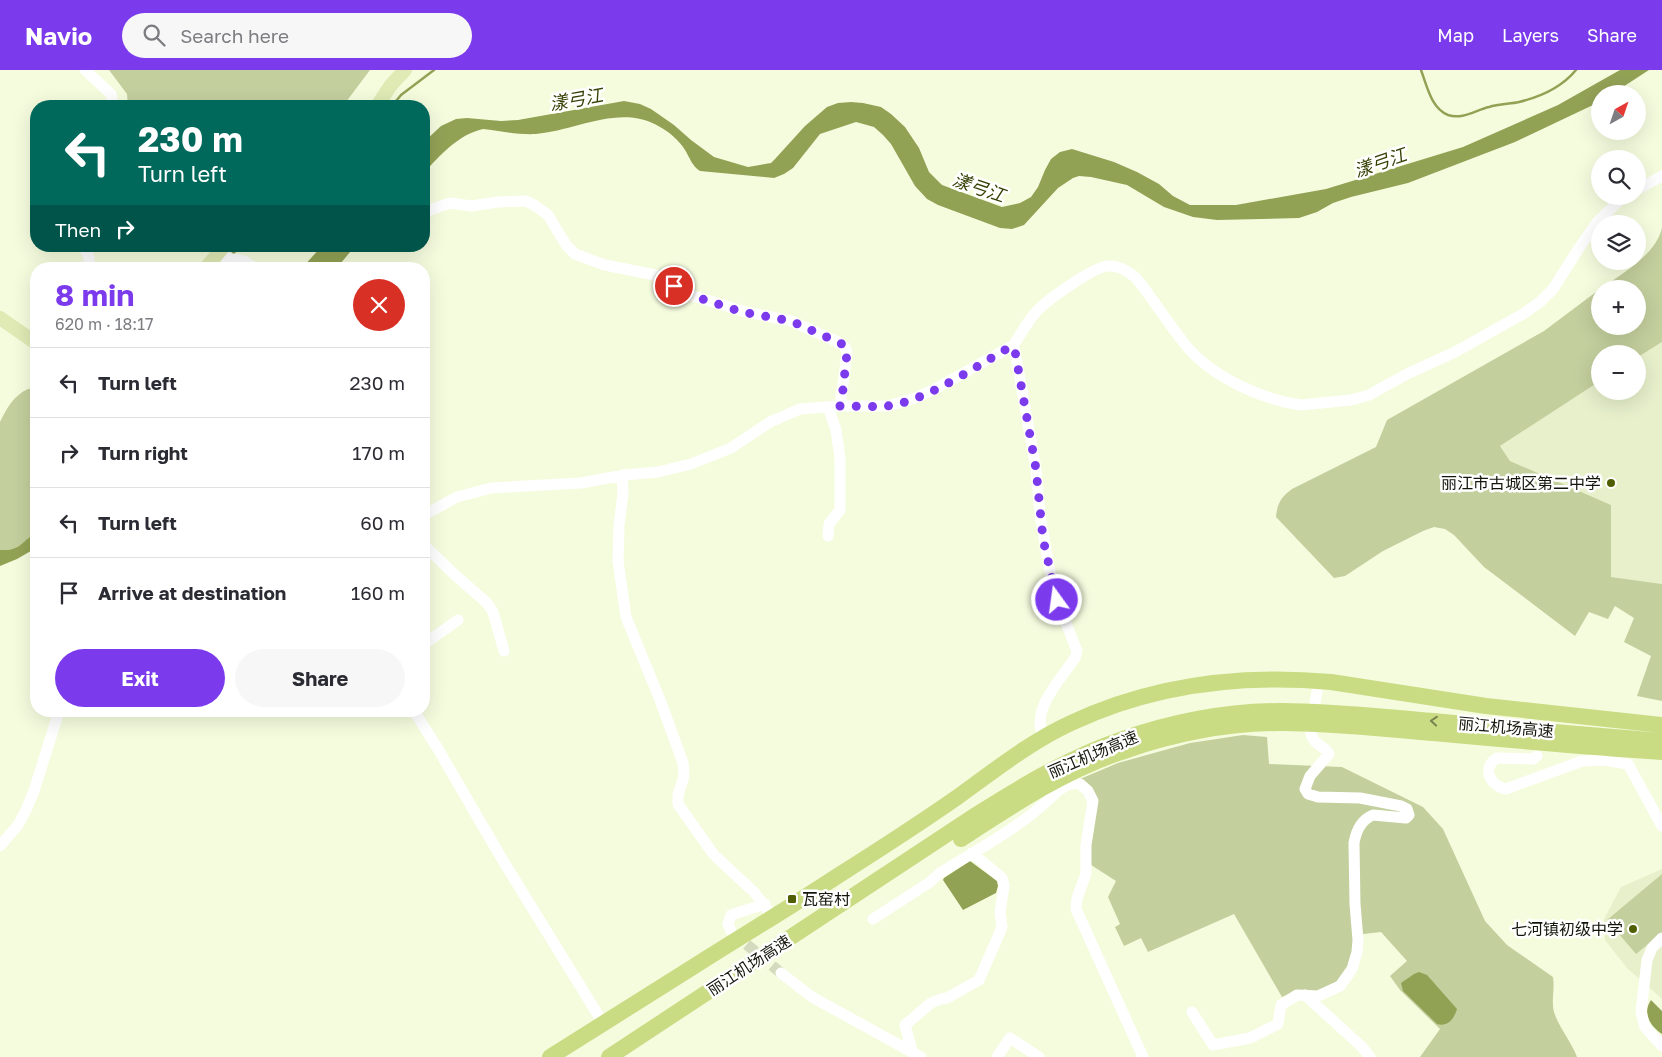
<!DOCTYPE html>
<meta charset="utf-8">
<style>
:root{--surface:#fff;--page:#f7f7f7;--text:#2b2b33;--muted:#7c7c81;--line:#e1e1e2;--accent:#7c3aed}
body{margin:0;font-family:"Golos Text","Noto Sans SC",sans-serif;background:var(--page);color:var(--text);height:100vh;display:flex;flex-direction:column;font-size:19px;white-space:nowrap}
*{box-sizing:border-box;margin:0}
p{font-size:16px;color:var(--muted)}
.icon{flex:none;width:28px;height:28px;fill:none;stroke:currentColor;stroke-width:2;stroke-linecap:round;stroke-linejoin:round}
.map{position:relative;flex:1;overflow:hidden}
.sheet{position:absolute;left:30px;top:192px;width:400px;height:455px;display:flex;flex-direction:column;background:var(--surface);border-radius:20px;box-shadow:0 5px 20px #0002}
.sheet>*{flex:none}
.guide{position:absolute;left:30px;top:30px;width:400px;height:152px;border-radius:20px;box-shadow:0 5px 20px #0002;background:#00695c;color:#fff;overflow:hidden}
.needle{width:32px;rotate:40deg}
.buttons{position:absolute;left:1591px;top:15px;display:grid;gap:10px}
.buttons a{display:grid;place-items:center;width:55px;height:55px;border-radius:50%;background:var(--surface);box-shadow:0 5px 20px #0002;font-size:25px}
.pin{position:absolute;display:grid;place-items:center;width:42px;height:42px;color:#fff;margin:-21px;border:2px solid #fff;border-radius:50%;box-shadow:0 1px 5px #0007}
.me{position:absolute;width:55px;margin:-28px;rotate:346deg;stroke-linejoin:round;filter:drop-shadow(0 0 4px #0008)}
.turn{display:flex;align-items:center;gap:18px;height:105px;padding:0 25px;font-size:22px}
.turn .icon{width:65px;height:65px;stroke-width:2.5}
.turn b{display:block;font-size:35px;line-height:42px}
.then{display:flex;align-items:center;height:48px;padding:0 25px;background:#0003;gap:10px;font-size:19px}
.round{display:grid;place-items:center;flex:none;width:52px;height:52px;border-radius:26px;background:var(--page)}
.summary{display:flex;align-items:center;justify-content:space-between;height:85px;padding:0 25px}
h1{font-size:30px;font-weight:700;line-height:38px;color:var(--accent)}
.primary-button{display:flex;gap:10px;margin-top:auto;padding:10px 25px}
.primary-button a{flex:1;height:58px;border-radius:30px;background:var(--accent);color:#fff;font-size:20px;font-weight:700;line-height:58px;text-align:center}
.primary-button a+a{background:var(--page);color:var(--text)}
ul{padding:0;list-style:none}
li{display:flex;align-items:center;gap:15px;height:70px;padding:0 25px;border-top:1px solid var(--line)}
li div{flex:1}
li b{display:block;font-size:19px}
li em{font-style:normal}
header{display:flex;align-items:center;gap:30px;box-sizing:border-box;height:70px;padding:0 25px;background:var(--accent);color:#fff}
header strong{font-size:24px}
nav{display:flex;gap:28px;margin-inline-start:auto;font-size:18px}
.search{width:350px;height:45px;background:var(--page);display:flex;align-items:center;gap:12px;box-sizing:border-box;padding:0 18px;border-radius:28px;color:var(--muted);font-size:19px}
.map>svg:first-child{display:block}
.built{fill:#e7f0cb}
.green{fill:#c3cf9d}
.water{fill:#92a255}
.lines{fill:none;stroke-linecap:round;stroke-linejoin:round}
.stream{stroke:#92a255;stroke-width:2.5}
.minor-tunnel{stroke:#d3dabe;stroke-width:11;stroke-dasharray:11 5.5;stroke-linecap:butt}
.minor{stroke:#fff;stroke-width:11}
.major{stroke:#dfeab5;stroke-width:14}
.highway{stroke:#c9dc84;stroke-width:16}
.oneway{stroke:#78834e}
.route{stroke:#7c3aed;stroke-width:9;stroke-dasharray:0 16.2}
.poi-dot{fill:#515e00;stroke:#fff;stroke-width:2}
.labels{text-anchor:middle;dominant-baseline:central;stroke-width:5;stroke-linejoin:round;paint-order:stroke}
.poi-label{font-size:16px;fill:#14160c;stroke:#fff;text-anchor:end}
.street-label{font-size:16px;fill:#14160c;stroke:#fff}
.water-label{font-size:18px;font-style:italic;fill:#374104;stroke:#fff}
</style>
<header>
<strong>Navio</strong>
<div class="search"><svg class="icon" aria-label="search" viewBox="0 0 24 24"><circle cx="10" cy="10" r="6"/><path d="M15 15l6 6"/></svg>Search here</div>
<nav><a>Map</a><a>Layers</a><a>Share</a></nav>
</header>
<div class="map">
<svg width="1662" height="987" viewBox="0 0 1662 987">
<rect width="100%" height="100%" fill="#f5fcde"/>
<path class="built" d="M1662 272V514L1611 507V435L1510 391 1500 376 1600 311V321H1638V287Z
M1662 799V929L1627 898 1605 870 1604 849 1621 817Z"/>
<path class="green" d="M109 0H370L343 36H128L127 24Z
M1662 158V272L1638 287V284H1600V311L1500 376 1510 391 1611 435V507L1662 514V631L1637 626 1651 586 1624 572 1634 548 1615 536 1608 549 1589 542 1575 566 1484 497 1454 465 1445 459 1434 457 1423 461 1383 481 1345 506 1334 508 1276 447C1277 434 1281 427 1292 419L1376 377 1387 350 1544 261 1600 219V256H1638V219H1601C1622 203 1655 186 1662 158Z
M28 319H36V463C20 472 21 481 0 480V352C7 338 13 326 28 319Z
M1243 665 1267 667 1269 694 1342 697 1423 737 1443 759 1485 851 1507 875 1553 907C1555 919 1551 930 1554 942 1559 958 1571 971 1577 987H1420L1440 959 1400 920 1390 906 1407 891 1381 862 1355 865 1354 884 1344 908 1310 924 1298 920 1282 927 1234 844 1148 882 1141 868 1124 876 1115 857 1120 854 1108 827 1116 811 1088 793 1096 734 1080 709 1118 693 1190 673Z
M1662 804V863L1636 884 1607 850Z"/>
<path class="water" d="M1620 0H1649L1612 24H1600V31L1593 35 1515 72 1408 113 1351 127 1333 133 1317 142 1299 148 1217 150 1193 147 1164 137 1127 115 1091 107 1079 106 1073 108 1058 118 1024 155 1012 159 1000 158 938 135 927 129 915 116 891 74 883 65 874 57 856 52 820 64 793 98 784 104 774 108 700 101C692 96 690 88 685 80 679 70 669 62 660 57 621 33 576 61 536 64 519 65 500 61 483 59 459 64 439 86 424 103V72L441 56 456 49 467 48 501 51 518 50 624 31 640 34 651 39 674 55 691 70 714 87 748 97 771 93 775 89 805 56 827 37 838 33 851 32 863 33 881 37 891 44 905 57 919 78 929 102 942 115 1002 137 1020 133 1031 127 1038 117 1045 100 1051 89 1060 82 1072 79 1114 92 1137 102 1159 114 1173 126 1190 135H1236L1326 119 1463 77 1558 35Z
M322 176H355L336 199H301Z
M36 463V478L17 489 0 496V480C21 481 20 472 36 463Z
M970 791 997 811 998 816 996 823 963 840 943 810 944 808Z
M1419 902 1427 905 1457 939C1454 949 1448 957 1437 954L1403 921 1401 913 1414 904Z
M1651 930 1662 941V964C1650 956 1642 943 1651 930Z"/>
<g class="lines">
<path class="stream" d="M1421 0C1427 16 1431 38 1448 45 1462 50 1476 40 1489 37 1499 34 1510 34 1519 32 1540 27 1562 17 1576 0
M392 36 401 25 434 0
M231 185 241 176
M220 199 226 191"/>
<path class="minor-tunnel" d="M734 864 781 903"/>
<path class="minor" d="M85 0 111 24 112 29 111 36
M1638 119 1662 106
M424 142 450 133 471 136 498 132 526 131 534 135 548 145 566 175 575 184 605 195 660 206 687 224 742 241 791 251 836 271 845 277 847 283 840 336
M83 176 89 187V199
M215 186 244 191 257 199
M1012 277C1020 266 1027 252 1036 242 1047 230 1093 197 1108 196 1119 195 1128 201 1136 208 1155 231 1170 257 1189 279 1215 308 1263 330 1301 335L1351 330 1369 325 1407 304 1455 282 1523 244 1540 232 1553 219 1579 178 1598 151 1624 126
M622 405 623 423 619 455 618 491 626 547 660 630 683 693 684 706 678 725V734L714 785 754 822 773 847
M424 445 457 427 491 418 581 413 624 405 658 402 691 394 731 378 770 352 800 339 840 336H888L915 328 935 319 1010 277 1013 278 1015 281 1036 399 1040 445 1048 492 1057 530 1077 581 1075 588C1061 609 1029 641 1044 667
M828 466 829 454 840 440V388L836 360 828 337
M424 473 428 479 455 505 487 533 493 542 504 581
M424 574 458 550
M1315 632 1319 611
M414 641 438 679 502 789 603 953
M1537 686 1533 689 1497 688C1481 698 1490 716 1506 719L1582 691 1604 690 1628 694 1662 756
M0 776 18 755 26 740 34 721 59 641
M873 849 930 812 940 803C975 781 1014 761 1045 733 1055 724 1065 711 1080 714L1088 721 1093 731 1086 775V804L1077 828 1076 839 1143 987
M731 861 728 854 731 845 765 834
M1662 868 1652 878 1647 890 1641 942 1645 957 1662 976
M781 903 812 927 921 987
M1305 925 1361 976 1370 987
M1192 942 1213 975 1250 968 1278 954 1281 935 1297 925 1318 926 1340 916 1352 899 1357 882 1358 870 1355 834 1354 773C1356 761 1361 750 1373 745L1406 748 1409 745 1407 739 1401 736 1360 728 1318 727 1308 724 1305 719 1310 706 1329 684C1324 675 1313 675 1311 663
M912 981 905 955 931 933 941 929 947 928 979 910 1000 862 1002 856 1000 843 1004 815 1002 808 972 783
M997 987 1010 968 1039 987"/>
<path class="major" d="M377 36 391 15 405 0
M205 199 224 176
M0 248 36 273"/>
<path class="highway" d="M961 769C1013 735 1067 699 1127 680 1177 663 1230 653 1282 653 1333 653 1383 659 1433 663 1509 670 1586 677 1662 682
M550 987C597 957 645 927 693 897 740 867 789 838 836 807 877 781 919 754 959 726 995 700 1030 672 1071 653 1152 615 1242 604 1331 612L1486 636 1662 655
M609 987 976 745C1022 716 1068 688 1120 670 1171 652 1228 641 1282 641 1333 641 1383 647 1433 651 1509 658 1586 665 1662 671"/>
</g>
<defs><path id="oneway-chevron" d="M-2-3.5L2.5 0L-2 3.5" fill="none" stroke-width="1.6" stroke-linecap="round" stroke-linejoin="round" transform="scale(1.25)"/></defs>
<use class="oneway" href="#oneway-chevron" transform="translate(1434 651) rotate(-175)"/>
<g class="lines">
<path class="route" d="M674 216 687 224 742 242 791 251 842 274 845 277 847 283 842 328 840 336C856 336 872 337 887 336 924 332 977 296 1010 277L1014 278 1015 281 1036 399 1043 469 1057 530"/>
</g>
<g class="poi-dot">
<circle cx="1611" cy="413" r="5"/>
<rect x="787" y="824" width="10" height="10" rx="2.5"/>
<circle cx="1633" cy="859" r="5"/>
</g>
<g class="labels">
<g class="poi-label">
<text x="1601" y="413">丽江市古城区第二中学</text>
<text x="802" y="829" text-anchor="start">瓦窑村</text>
<text x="1623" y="859">七河镇初级中学</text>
</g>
<g class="street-label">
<text transform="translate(1506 657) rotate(5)">丽江机场高速</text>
<text transform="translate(1093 684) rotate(-23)">丽江机场高速</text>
<text transform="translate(749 895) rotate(-33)">丽江机场高速</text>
</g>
<g class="water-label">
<text transform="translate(576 29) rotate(-10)">漾弓江</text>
<text transform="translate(1380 92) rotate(-19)">漾弓江</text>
<text transform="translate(979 117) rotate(19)">漾弓江</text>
</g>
</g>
</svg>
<div class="buttons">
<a><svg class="needle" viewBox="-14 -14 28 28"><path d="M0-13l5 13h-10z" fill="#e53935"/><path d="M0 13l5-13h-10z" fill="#7c7c81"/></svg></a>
<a><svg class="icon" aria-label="search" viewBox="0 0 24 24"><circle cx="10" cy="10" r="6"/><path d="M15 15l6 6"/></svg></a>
<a><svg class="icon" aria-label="layers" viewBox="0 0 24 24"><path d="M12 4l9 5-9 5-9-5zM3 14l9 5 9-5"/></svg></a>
<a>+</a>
<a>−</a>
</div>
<div class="pin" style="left:674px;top:216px;background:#d93025"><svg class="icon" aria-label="arrive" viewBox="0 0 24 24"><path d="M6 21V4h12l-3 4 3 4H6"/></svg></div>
<svg class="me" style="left:1057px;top:530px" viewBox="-20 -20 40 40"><circle r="17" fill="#7c3aed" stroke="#fff" stroke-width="3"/><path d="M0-11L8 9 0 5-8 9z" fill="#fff"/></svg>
<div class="guide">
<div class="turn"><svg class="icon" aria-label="left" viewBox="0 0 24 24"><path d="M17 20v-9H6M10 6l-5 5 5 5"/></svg><div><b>230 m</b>Turn left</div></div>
<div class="then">Then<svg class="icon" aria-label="right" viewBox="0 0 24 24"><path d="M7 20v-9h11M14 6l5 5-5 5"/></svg></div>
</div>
<section class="sheet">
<div class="summary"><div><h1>8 min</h1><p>620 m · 18:17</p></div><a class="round" style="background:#d93025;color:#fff"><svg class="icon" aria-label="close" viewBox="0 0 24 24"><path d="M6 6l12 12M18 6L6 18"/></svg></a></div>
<ul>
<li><svg class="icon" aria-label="left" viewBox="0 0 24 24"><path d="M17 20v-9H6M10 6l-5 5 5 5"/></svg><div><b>Turn left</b></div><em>230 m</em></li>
<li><svg class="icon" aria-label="right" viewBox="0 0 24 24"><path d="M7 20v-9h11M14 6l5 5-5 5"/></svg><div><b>Turn right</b></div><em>170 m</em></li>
<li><svg class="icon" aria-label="left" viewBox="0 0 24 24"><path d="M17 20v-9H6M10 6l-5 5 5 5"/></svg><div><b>Turn left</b></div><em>60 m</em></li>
<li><svg class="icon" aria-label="arrive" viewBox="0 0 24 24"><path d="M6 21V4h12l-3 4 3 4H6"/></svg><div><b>Arrive at destination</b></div><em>160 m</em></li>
</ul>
<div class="primary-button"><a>Exit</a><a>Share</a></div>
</section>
</div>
